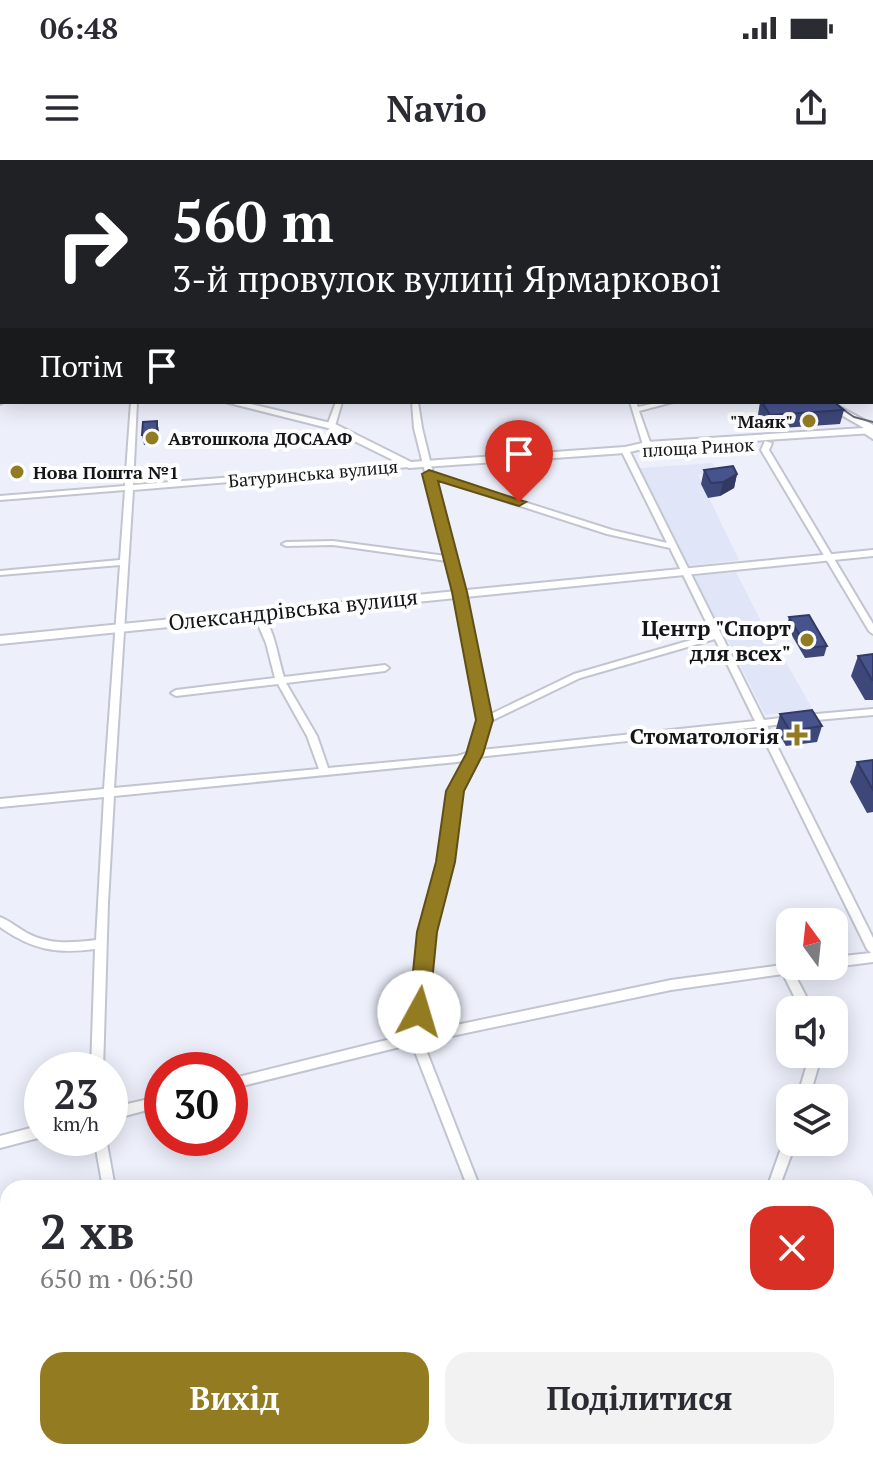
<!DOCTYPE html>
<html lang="uk">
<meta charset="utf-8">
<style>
:root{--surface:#fff;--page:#f2f2f3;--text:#2b2b33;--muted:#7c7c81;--accent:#937b22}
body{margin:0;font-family:"PT Serif",serif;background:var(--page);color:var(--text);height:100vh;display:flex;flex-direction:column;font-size:30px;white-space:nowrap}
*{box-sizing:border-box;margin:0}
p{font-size:26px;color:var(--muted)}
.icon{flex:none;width:44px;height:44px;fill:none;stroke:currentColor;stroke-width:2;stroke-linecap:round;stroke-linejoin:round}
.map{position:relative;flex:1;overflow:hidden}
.drawer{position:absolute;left:0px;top:1020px;width:874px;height:280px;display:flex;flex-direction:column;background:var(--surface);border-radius:24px 24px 0 0;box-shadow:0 4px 20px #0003}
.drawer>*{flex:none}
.guide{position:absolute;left:0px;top:0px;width:874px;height:244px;box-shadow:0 4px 20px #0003;background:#202124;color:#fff;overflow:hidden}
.needle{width:52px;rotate:345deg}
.fabs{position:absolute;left:776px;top:748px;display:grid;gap:16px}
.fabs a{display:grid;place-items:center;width:72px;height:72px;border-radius:16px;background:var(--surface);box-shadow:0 4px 20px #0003;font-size:40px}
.speed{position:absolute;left:24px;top:892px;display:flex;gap:16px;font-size:40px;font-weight:700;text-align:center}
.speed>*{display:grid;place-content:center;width:104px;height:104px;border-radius:50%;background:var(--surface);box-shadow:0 4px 20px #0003;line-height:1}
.speed small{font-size:20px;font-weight:400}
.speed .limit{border:12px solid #d22;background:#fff;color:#111}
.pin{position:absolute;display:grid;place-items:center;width:68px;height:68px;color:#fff;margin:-82px -34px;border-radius:50% 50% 50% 0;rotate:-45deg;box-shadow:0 0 8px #0007}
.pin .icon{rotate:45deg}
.me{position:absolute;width:88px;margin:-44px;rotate:6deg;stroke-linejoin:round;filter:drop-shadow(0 0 6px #0008)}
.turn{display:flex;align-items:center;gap:28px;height:168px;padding:0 40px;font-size:36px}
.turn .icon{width:104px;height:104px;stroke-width:2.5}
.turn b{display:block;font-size:56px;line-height:68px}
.then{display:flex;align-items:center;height:76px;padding:0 40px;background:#0003;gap:16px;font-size:30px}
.round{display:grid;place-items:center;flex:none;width:84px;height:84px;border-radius:24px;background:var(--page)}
.summary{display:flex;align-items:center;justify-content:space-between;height:136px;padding:0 40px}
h1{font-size:48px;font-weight:700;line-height:60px}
.primary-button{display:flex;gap:16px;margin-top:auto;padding:16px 40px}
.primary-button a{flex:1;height:92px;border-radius:24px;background:var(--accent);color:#fff;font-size:32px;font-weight:700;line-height:92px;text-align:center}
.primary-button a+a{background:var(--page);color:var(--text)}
.status{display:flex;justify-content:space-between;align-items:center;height:56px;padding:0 40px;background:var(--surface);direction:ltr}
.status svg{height:22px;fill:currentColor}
header{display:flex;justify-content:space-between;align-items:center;height:104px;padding:0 40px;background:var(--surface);font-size:36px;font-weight:700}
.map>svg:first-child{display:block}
.built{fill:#e0e5f7}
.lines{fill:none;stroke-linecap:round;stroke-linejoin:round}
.street-casing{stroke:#c2c5d0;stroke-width:4}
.secondary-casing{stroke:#c2c5d0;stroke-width:4}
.primary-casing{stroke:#c2c5d0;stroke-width:4}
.street{fill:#fff;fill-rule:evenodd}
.secondary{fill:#fff;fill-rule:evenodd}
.primary{fill:#fff;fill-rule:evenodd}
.tram-far1{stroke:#696b72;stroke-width:2}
.tram{stroke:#696b72;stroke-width:3}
.wall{fill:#3d4779}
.shaded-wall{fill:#323a63}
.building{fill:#47538d;stroke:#323a63;stroke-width:2}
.route{fill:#937b22;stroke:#605016;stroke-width:2}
.poi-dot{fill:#937b22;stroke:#fefefe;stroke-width:3}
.labels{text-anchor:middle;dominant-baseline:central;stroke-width:8;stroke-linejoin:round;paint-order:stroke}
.far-poi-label{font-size:18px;font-weight:bold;fill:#15161a;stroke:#fefefe;text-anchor:start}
.far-street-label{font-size:18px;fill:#15161a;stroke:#fefefe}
.street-label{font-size:22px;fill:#15161a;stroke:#fefefe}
.poi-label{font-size:22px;font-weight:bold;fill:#15161a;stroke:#fefefe;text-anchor:end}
</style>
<div class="status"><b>06:48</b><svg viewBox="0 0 49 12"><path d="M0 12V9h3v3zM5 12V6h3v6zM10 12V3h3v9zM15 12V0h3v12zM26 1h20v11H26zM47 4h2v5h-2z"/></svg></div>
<header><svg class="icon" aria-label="menu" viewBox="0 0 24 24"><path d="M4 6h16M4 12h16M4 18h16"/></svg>Navio<svg class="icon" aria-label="share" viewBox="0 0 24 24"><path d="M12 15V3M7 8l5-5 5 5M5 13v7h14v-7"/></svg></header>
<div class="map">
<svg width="873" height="1300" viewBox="0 0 873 1300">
<rect width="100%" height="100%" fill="#edf0fb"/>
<path class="built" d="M712 303 717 311 698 315 739 400 689 406 640 308Z
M736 412 762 463 720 468 694 416Z
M765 465 813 550 765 555 722 469Z"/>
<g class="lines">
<defs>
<path id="street" d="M104 0H110L108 2H102Z
M167 0H173L171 2H165Z
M215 0H243L254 2H226Z
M296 0H302L300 2H294Z
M383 0H389L388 2H382Z
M773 0H779L781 2H775Z
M0 63H2V67H0Z
M872 70H873V74H872Z
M872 88 873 89V93L872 92Z
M2 90V94L0 95V91Z
M0 120H2V124H0Z
M872 125H873L872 130Z
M0 218H2V223H0Z
M131 242H137L133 325 409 303 413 305 409 307 133 330 114 628 319 609 307 576 278 524 176 536 171 533 176 530 275 518 266 483 253 453 257 450C275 465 277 496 284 517L385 505 389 508 385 511 286 523 317 576 328 608 457 596 471 592 480 560 447 401 333 385 286 386 282 384 286 382 333 381 446 396 414 268 412 242H418L422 268 433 313 612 370 667 383 621 290 625 288 629 290 764 560 789 557 794 560 789 563 767 566 873 778V802L834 807 832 806H834V797L871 793 867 789 758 567 478 597 460 631 451 702 432 772 423 872 671 820 790 804V806H814L812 809 794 813 813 850H801L783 814 671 830 423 882 480 1028H468L412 884 230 929V919L411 874 422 772 441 702 450 631 467 600 457 602 114 636 108 743 103 910H91L95 789C56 794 33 790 0 767V757C10 761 18 768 27 773 49 785 72 783 96 780L104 637 0 647V639L104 629 120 405 0 415V411L120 400 125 330 0 340V336L125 326ZM434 318 607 374 670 388 712 474 574 514 489 555 463 432ZM715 479 755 561 481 590 489 562 580 518Z
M336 242H342L335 266 331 268 327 266Z
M630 242H636L638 247 661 242H673L639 251 651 285 650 287 643 285Z
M765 281 772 283 769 290 873 464V474L869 471 761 290Z
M873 549V555L805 561 800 558 805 555Z
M810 894H822L809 938H797Z
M162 936V946L110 960V948Z
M42 965V977L0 988V976Z
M790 974V982H796L779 1028H767L784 980 786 976Z
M94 978H106L115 1028H103Z
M149 1292H163L164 1300H150Z
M228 1292H256L254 1297 247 1300H220L222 1295Z
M761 1292H778L774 1300H757Z"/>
<path id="secondary" d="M564 0H572L573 2H565Z
M0 184 2 185V191L0 190Z
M2 236V242H4L0 244V237Z
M225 242H242L335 264 411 302 625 287 647 282 864 268 819 242H831L873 265V273L647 288 625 293 409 308 328 268Z
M873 390V396L0 484V476Z"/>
<path id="primary" d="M873 266V279L864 273Z"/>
</defs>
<use href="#street" class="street-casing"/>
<use href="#secondary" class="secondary-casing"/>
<use href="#primary" class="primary-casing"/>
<use href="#street" class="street"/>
<use href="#secondary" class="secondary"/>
<use href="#primary" class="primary"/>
<path class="tram-far1" d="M235 0 267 2
M256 0 288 2
M832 242 854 257 873 262"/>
<path class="tram" d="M866 1077 873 1072
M756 1300 759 1292
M771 1300 773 1292"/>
</g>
<path class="wall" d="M760 242H781L844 250 840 264 767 269 758 255Z
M159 271V284L144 285 142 275Z
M704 310 737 314 734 328 720 336 708 338 701 324Z
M789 457 827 486 824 496 805 498 787 467Z
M873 494V540H865L851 516 858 496Z
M780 554 822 566 817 582 786 586 776 569Z
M873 600V652L867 653 850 622 857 602Z"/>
<path class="shaded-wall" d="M157 261 159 271V284L157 274Z
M737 314 734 328 720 336 723 322Z"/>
<path class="building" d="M762 242H834L844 250 770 255Z
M157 261V274L142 275 143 262Z
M733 306 737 314 723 322 711 323 704 310Z
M809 455 827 486 807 488 789 457Z
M873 494V520H872L858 496Z
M812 550 822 566 790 571 780 554Z
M873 600V630L857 602Z"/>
<path class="route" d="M429 310 526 342 519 346 438 321 467 432 493 560 483 594 464 631 455 702 437 772 429 852 426 858 419 861 412 858 409 852 417 772 436 702 446 631 466 594 476 560 452 432 422 314Z"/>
<g class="poi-dot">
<circle cx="809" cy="261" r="8"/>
<circle cx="152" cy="278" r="8"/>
<circle cx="17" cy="312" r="8"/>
<circle cx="807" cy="480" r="8"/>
<path d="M793 563h8v8h8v8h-8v8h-8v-8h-8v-8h8z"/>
</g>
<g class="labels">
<g class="far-poi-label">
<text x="793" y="261" text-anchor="end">"Маяк"</text>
<text x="168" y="278">Автошкола ДОСААФ</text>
<text x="33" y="312">Нова Пошта №1</text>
</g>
<g class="far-street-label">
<text transform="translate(698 287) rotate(-3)">площа Ринок</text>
<text transform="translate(313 313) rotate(-5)">Батуринська вулиця</text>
</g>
<g class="street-label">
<text transform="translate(293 449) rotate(-6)">Олександрівська вулиця</text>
</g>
<g class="poi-label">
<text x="791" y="467">Центр "Спорт<tspan x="791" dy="25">для всех"</tspan></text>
<text x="779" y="575">Стоматологія</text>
</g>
</g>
</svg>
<div class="fabs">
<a><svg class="needle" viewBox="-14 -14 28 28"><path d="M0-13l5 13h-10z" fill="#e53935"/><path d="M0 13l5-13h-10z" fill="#7c7c81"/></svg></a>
<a><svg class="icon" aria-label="sound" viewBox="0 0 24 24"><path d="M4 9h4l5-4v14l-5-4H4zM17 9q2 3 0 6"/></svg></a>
<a><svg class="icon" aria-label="layers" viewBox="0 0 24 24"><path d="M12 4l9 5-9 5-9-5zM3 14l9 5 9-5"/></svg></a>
</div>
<div class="speed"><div>23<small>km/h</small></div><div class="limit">30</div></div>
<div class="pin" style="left:519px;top:342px;background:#d93025"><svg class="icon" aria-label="arrive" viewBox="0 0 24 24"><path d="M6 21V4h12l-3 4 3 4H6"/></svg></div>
<svg class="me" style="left:419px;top:852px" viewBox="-20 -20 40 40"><circle r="19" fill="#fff"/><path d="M0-13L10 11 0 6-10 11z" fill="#937b22"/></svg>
<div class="guide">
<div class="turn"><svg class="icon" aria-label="right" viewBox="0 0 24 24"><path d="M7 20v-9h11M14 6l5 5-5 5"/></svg><div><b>560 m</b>3-й провулок вулиці Ярмаркової</div></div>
<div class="then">Потім<svg class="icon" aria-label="arrive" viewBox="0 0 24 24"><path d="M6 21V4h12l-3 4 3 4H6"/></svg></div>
</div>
<section class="drawer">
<div class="summary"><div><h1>2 хв</h1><p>650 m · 06:50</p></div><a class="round" style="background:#d93025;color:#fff"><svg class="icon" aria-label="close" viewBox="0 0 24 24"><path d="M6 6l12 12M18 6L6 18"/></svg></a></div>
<div class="primary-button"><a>Вихід</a><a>Поділитися</a></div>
</section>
</div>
